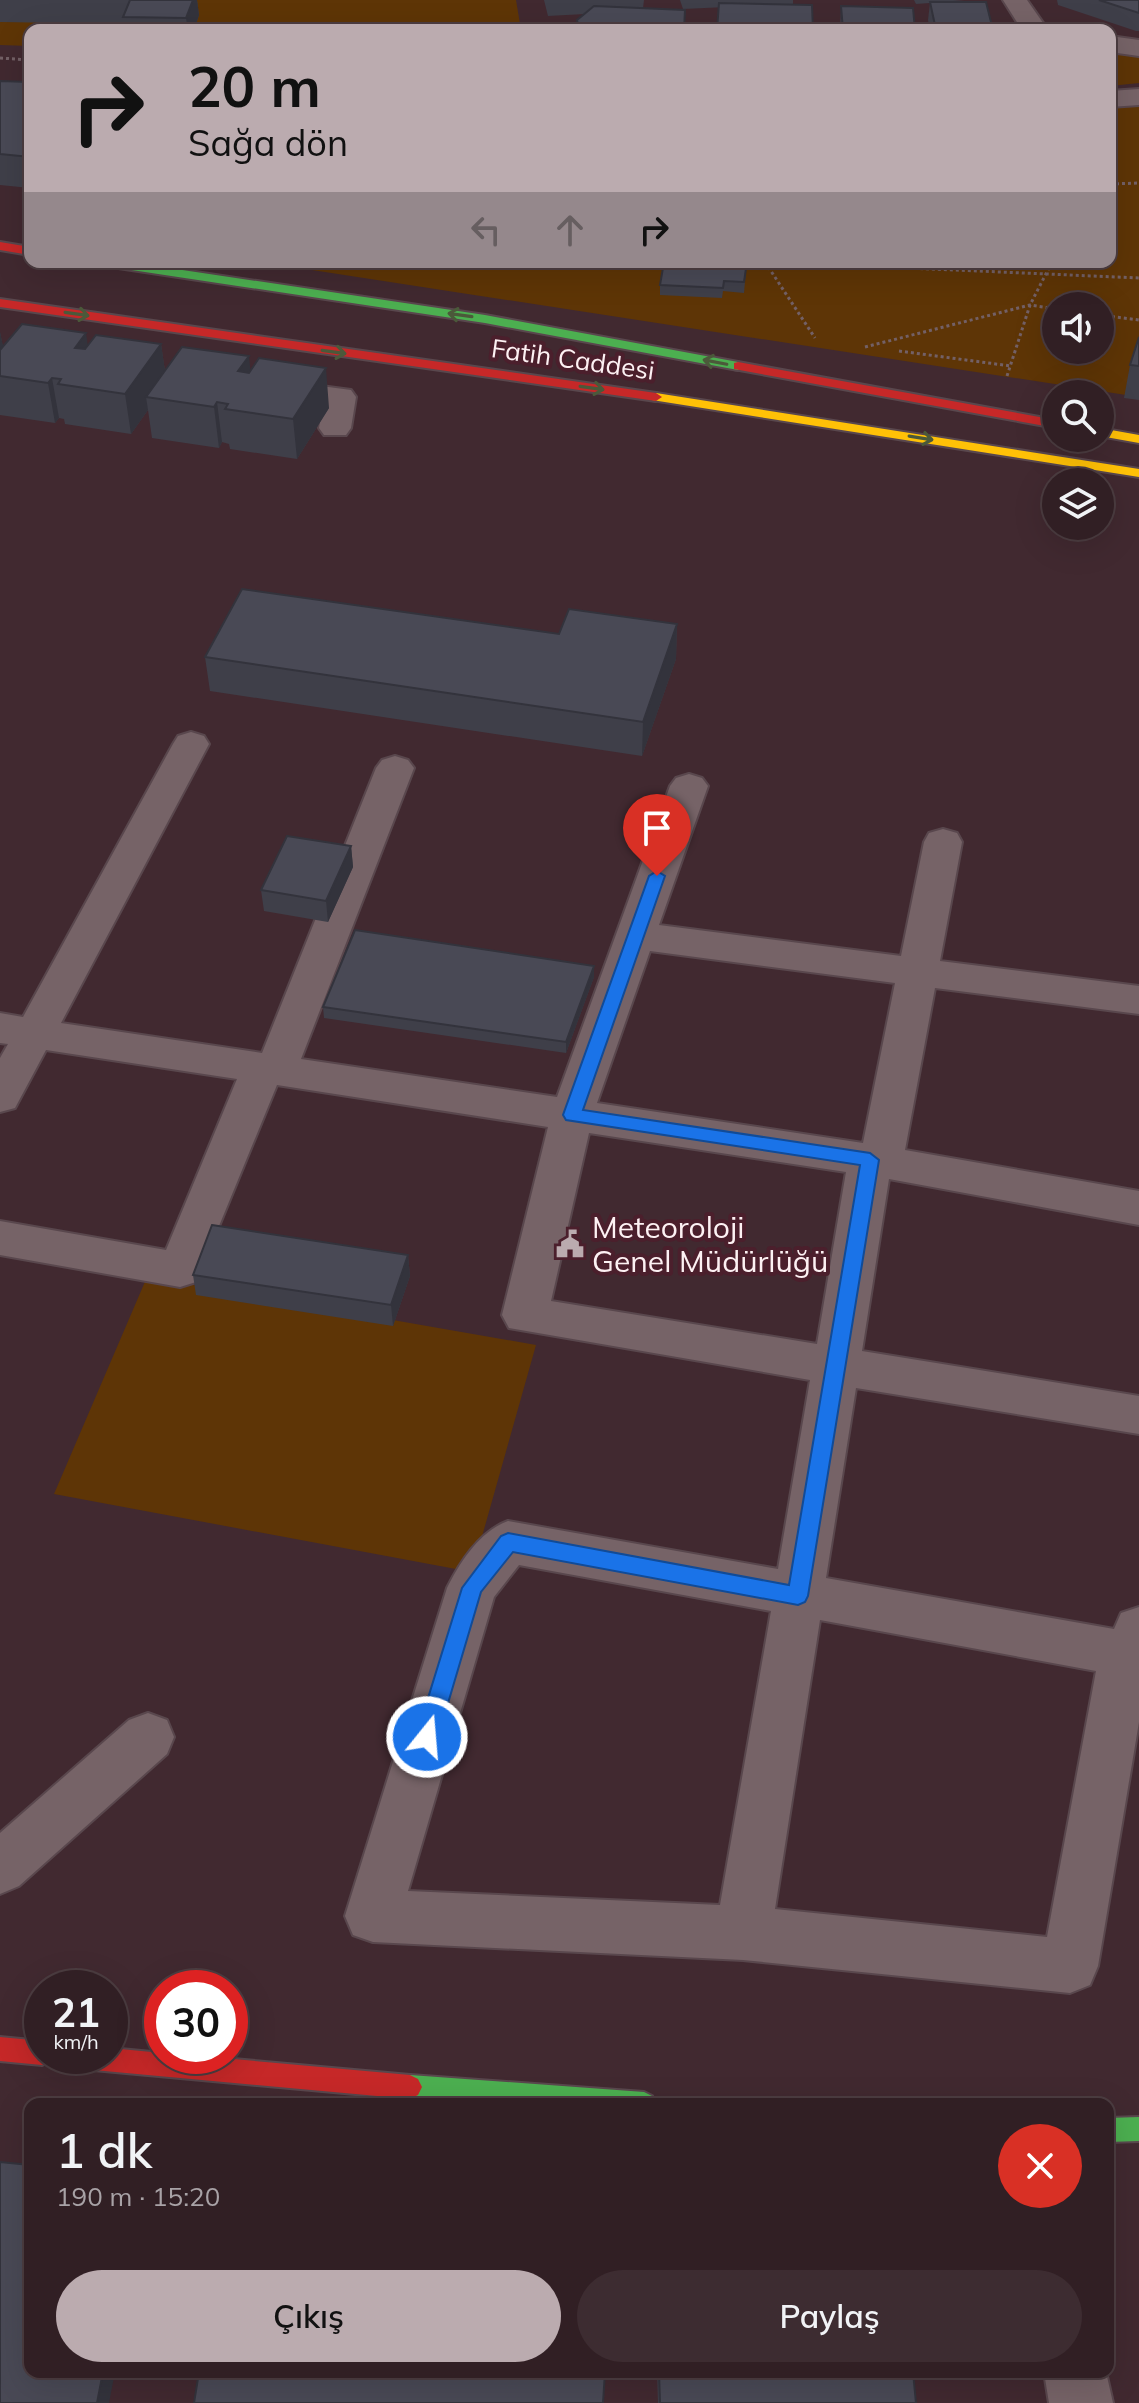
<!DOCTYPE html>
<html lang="tr">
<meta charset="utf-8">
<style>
:root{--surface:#311f24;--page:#3d2c31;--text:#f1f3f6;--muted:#a8a2a6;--line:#4c3d41;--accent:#bbabaf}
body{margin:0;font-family:Mulish,sans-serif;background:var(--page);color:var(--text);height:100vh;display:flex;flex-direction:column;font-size:30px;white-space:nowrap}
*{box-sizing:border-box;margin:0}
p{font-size:26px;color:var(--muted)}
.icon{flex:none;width:44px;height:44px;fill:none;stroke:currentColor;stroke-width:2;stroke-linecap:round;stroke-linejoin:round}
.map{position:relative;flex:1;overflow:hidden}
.drawer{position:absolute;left:24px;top:2098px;width:1090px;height:280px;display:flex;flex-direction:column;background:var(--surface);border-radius:16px;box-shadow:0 8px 32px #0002,0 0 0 2px var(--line)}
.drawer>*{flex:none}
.top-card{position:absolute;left:24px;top:24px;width:1092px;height:244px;border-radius:16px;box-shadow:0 8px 32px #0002,0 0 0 2px var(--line);background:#bbabaf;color:#111;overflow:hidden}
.buttons{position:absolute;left:1042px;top:292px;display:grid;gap:16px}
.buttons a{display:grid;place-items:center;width:72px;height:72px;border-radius:50%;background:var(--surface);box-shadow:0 8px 32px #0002,0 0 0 2px var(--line);font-size:40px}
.speed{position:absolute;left:24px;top:1970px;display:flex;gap:16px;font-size:40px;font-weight:700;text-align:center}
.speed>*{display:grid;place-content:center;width:104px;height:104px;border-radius:50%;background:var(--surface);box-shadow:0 8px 32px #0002,0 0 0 2px var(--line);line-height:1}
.speed small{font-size:20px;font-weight:400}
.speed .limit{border:12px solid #d22;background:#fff;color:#111}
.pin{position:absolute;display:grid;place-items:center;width:68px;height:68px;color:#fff;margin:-82px -34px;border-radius:50% 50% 50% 0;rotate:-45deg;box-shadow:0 0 8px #0007}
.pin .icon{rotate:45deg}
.me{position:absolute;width:88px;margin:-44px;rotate:17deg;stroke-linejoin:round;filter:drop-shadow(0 0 6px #0008)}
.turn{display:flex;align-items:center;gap:28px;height:168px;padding:0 32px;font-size:36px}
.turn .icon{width:104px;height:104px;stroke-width:2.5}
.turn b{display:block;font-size:56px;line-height:68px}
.lanes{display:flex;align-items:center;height:76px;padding:0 32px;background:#0003;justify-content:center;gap:40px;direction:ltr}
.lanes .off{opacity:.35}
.round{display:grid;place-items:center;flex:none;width:84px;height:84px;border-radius:42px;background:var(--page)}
.overview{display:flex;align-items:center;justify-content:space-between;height:136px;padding:0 32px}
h1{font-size:48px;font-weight:600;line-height:60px}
.button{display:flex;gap:16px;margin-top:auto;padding:16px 32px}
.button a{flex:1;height:92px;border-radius:48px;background:var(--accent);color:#111;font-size:32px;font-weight:600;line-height:92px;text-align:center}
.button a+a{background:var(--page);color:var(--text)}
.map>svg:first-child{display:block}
.green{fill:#5e3506;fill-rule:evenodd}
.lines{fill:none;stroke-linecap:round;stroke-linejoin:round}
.street-casing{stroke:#59474d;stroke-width:4}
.fast-casing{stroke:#59474d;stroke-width:4}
.slow-casing{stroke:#59474d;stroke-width:4}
.jam-casing{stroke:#59474d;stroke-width:4}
.path{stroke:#736066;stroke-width:3;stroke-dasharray:3 3;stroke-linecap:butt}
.street{fill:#766367;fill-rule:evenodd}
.fast{fill:#4caf50;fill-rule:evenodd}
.slow{fill:#ffc107;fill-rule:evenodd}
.jam{fill:#c62828;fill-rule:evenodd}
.wall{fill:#3f3f49}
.shaded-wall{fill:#33333c}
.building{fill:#494955;stroke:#33333c;stroke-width:2}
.oneway{stroke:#4b593a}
.route{fill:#1a73e8;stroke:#114b97;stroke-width:2}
.labels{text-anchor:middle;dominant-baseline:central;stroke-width:8;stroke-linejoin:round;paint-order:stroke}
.far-street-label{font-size:26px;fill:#fdf1f3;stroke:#4b1f2c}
.poi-label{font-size:30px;fill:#fdf1f3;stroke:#4b1f2c;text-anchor:start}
</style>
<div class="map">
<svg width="1139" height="2403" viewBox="0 0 1139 2403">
<rect width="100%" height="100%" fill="#412930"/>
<path class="green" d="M0 0H516L521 30H30V46L0 45Z
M1110 49 1139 54V83L1110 86Z
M1139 104V397L260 262H1110V107ZM1056 306H1100V350H1056Z
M147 1277 536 1345 472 1572 54 1494Z"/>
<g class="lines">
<defs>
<path id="street" d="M1003 0H1027L1048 30H1022Z
M1110 36 1139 40V56L1110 52Z
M1139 89V105L1110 107V91Z
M268 379 351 390 356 397 351 428 346 435H324L319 428 323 404 257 395 253 388 257 381Z
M191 732 204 736 209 744 61 1023 262 1053 376 768 382 760 395 756 408 760 414 768 301 1059 557 1097 670 786 676 778 689 774 702 778 708 786 659 925 901 956 924 842 929 833 943 829 957 833 962 842 940 961 1139 986V1014L935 988 905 1150 1139 1191V1225L889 1179 862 1351 1139 1396V1434L856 1388 826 1578 1114 1629 1121 1613 1139 1607V1722L1098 1966 1090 1985 1070 1993 743 1960 373 1942 353 1935 345 1916 447 1588C460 1562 480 1531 508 1521L778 1569 810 1380 509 1328 502 1315 548 1127 277 1085 196 1282 180 1287 0 1255V1221L166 1250 237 1079 46 1050 15 1108 0 1112V1058L8 1044 0 1043V1013L23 1017 173 744 178 736ZM650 951 895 983 863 1143 597 1103ZM589 1133 846 1172 817 1344 551 1301ZM519 1565 771 1611 720 1905 408 1891 494 1597ZM820 1620 1096 1671 1047 1937 775 1909Z
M148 1713 167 1720 174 1737 167 1754 19 1886 0 1894V1833L129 1720Z
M1044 2372H1106L1113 2403H1049Z"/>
<path id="fast" d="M99 262H129L485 315 738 362 744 366 738 370 485 323 105 266Z
M410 2075 644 2092 652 2096 656 2104H480L410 2099 402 2095 398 2087 402 2079Z
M1139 2117V2141L1108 2142V2118Z"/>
<path id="slow" d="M656 393 1139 469V477L652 400V394Z
M1100 428 1139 435V443L1100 436Z"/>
<path id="jam" d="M0 242 30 247V255L0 250Z
M0 299 656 393 662 397 656 401 0 307Z
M738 362 1056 420V428L734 369V363Z
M0 2037 42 2041V2056H53L50 2061 42 2065 0 2061Z
M110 2048 162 2053V2056H200L410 2075 418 2079 422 2087 418 2095 410 2099 72 2068 64 2064 60 2056H110Z"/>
</defs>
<use href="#street" class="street-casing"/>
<use href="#fast" class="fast-casing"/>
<use href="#slow" class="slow-casing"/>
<use href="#jam" class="jam-casing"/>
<path class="path" d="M0 58 30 60
M1110 184 1139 183
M765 262 815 338
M770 262 1139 278
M1100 315 1139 320
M865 347 1030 305 1056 309
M899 351 1011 366
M1007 376 1030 305 1052 262
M1074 391 1096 394"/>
<use href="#street" class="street"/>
<use href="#fast" class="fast"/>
<use href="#slow" class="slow"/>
<use href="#jam" class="jam"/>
</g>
<path class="wall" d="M0 0H197L199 15 194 30H125L124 24 0 22Z
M544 0H644L643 8 684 30H577V20L585 14 548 16Z
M680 0H793V4L683 9Z
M914 0H965L942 2 993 30H930L928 20 930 3 916 4Z
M1057 0H1139V31H1136L1058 5Z
M841 6 915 30H840Z
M0 81 30 82V188L0 185Z
M746 271 744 293 723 291 722 298 660 295V285Z
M0 332 3 347 161 344 165 371H250L329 408 297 459 230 449 229 444 222 442 219 448 152 438 148 410 131 434 65 424 64 419 59 418 55 423 0 415Z
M1139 337V400L1124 398 1130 365Z
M677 624 676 659 642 756 210 691 205 657 559 634Z
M351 846 353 867 328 922 264 911 261 890Z
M594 966V977L566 1053 324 1018 323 1007Z
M408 1255 410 1276 393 1326 196 1295 193 1275Z
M657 2372H913L916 2403H658Z"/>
<path class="shaded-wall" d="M193 0H197L199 15 194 30H188L186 18Z
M0 332 6 360 0 367Z
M86 333 92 373 75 348Z
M161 344 167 384 146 397 148 410 131 434 125 394Z
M249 356 253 396 238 371Z
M326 368 329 408 297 459 293 419Z
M52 378 59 418 55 423 48 383Z
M217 402 222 442 219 448 214 407Z
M677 624 676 659 642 756 643 722Z
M351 846 353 867 328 922 326 901Z
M594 966V977L566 1053V1042Z
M408 1255 410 1276 393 1326 391 1305Z
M103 2372H115L109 2403H97Z"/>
<path class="building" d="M130 0H193L186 18 123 17Z
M1099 0H1139V13Z
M930 2H986L993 30H936Z
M719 3 812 5 813 30H717Z
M594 6 685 10 684 30H579L577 20Z
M841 6 913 8 915 30H843Z
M0 81 30 82V157L0 154Z
M664 262H747L744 282 724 281 723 288 660 285Z
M22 324 86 333 75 348 85 349 96 335 161 344 125 394 58 384 61 379 52 378 48 383 0 376V350Z
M1139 337V366L1130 365Z
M182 347 249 356 238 371 249 373 259 358 326 368 293 419 225 409 228 404 217 402 214 407 146 397Z
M242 589 559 634 569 609 677 624 643 722 205 657Z
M287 836 351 846 326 901 261 890Z
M355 930 594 966 566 1042 323 1007Z
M212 1225 408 1255 391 1305 193 1275Z
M0 2162 30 2165V2372H103L97 2403H0Z
M199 2372H605L603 2403H194Z
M659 2372H913L916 2403H660Z"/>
<defs><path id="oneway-shaft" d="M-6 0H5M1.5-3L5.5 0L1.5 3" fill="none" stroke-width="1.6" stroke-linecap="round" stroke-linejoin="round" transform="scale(2)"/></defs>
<g class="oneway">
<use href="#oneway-shaft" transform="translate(77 314) rotate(8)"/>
<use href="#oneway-shaft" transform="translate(460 315) rotate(-172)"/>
<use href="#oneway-shaft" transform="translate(334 352) rotate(8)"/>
<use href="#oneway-shaft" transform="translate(715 362) rotate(-169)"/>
<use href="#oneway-shaft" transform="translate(592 388) rotate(8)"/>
<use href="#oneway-shaft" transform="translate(921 438) rotate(9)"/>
</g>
<path class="route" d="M657 871 665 876 583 1110 870 1153 879 1160 808 1596 805 1602 798 1605 513 1552 481 1592 438 1737 435 1744 427 1747 419 1744 416 1737 462 1588 501 1536 508 1533 789 1585 860 1165 566 1120 563 1115 649 876Z"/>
<defs>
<symbol id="civic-bare" viewBox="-9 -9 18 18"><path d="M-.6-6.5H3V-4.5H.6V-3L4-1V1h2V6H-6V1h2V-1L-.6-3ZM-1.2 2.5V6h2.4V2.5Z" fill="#bbabaf" stroke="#4b1f2c" stroke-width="2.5" paint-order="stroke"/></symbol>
</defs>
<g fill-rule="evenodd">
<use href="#civic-bare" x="550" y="1224" width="40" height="40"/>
</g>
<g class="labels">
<g class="far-street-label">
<text transform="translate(573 359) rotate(8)">Fatih Caddesi</text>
</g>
<g class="poi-label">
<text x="592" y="1227">Meteoroloji<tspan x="592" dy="34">Genel Müdürlüğü</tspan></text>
</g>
</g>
</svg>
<div class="buttons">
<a><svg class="icon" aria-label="sound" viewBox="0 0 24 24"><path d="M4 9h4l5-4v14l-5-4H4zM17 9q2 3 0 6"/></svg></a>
<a><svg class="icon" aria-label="search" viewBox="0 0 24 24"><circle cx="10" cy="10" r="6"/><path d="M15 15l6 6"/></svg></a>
<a><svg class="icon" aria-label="layers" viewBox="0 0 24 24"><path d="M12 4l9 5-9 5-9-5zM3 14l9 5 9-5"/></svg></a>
</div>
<div class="speed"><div>21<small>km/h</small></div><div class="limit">30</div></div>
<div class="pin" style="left:657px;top:876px;background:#d93025"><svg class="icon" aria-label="arrive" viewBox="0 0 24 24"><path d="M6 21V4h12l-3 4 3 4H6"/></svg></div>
<svg class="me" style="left:427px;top:1737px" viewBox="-20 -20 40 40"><circle r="17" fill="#1a73e8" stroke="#fff" stroke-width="3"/><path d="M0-11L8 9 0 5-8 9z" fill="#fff"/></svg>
<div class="top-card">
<div class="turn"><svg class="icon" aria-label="right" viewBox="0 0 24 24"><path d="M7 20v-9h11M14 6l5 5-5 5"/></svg><div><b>20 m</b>Sağa dön</div></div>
<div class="lanes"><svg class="icon off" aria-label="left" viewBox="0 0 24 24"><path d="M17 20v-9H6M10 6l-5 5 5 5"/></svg><svg class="icon off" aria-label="ahead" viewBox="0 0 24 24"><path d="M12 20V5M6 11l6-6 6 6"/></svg><svg class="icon" aria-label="right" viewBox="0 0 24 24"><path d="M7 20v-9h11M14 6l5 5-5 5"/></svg></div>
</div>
<section class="drawer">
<div class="overview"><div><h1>1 dk</h1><p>190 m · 15:20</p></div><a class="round" style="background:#d93025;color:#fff"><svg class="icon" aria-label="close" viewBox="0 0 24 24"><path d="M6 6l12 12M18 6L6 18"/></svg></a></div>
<div class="button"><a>Çıkış</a><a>Paylaş</a></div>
</section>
</div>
